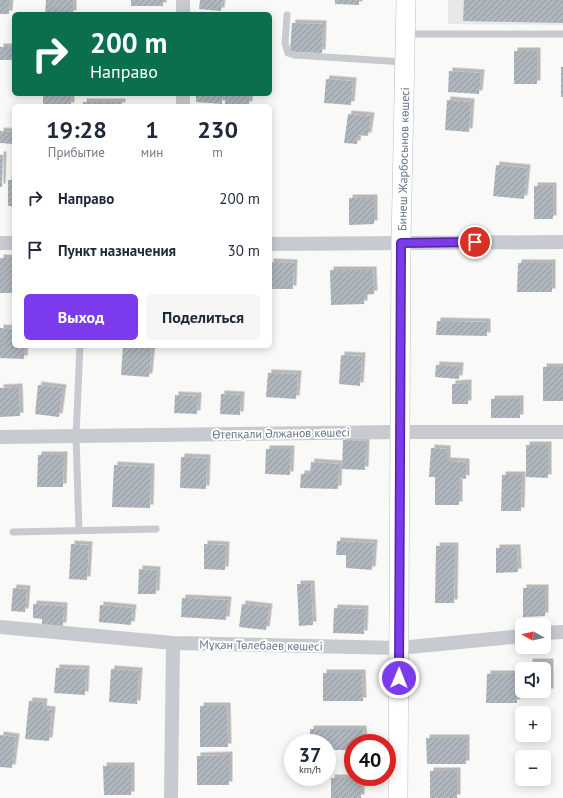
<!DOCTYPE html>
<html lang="ru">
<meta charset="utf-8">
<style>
:root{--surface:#fff;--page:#f6f6f7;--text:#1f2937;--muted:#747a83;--accent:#7c3aed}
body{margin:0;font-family:"PT Sans",sans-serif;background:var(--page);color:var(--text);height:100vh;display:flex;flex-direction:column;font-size:15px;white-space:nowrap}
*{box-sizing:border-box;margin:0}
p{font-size:13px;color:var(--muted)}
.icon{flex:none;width:22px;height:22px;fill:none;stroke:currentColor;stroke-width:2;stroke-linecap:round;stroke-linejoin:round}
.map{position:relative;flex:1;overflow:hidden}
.sheet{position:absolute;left:12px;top:104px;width:260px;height:244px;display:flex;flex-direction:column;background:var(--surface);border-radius:6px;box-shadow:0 2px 10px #0003}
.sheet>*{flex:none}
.guide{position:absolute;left:12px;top:12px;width:260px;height:84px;border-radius:6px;box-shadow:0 2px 10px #0003;background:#0b6e4f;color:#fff;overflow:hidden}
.needle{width:26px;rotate:278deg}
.tools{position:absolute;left:515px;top:618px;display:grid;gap:8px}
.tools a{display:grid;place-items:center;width:36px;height:36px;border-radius:6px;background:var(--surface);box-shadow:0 2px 10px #0003;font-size:20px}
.speed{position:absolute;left:284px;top:734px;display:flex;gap:8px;font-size:20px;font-weight:700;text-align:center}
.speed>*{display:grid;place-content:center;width:52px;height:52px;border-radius:50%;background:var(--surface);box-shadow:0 2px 10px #0003;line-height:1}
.speed small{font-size:10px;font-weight:400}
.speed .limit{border:6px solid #d22;background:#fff;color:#111}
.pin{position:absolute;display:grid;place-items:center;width:34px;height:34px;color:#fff;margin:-17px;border:2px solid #fff;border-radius:50%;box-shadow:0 1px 4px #0007}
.me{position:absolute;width:44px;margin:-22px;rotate:1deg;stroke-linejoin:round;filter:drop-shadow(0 0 3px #0008)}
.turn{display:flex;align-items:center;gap:14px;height:84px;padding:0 12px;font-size:18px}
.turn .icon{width:52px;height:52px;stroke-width:2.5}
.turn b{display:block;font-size:28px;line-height:34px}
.eta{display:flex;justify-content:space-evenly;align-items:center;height:68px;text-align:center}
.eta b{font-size:24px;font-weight:800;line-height:28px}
.action{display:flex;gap:8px;margin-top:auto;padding:8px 12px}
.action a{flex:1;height:46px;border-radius:6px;background:var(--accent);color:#fff;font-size:16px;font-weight:800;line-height:46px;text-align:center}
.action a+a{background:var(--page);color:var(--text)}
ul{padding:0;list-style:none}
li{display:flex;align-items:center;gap:12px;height:52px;padding:0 12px}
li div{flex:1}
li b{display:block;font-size:15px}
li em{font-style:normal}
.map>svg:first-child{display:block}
.built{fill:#e7e8e8}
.building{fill:url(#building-hatch);filter:url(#shadow)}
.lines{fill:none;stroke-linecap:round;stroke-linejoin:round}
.secondary-casing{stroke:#bbbfc5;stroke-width:20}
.lane{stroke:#c7cace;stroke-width:7}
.street{stroke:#c7cace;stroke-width:14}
.secondary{stroke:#fff;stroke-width:19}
.route-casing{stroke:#51269a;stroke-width:10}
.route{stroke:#7c3aed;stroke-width:7}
.labels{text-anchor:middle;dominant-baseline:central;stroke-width:4;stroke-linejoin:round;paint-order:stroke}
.street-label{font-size:12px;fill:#677689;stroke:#fff}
</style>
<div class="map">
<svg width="563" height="798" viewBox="0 0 563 798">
<defs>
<pattern id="building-hatch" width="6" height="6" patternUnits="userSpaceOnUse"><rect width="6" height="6" fill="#b0b6be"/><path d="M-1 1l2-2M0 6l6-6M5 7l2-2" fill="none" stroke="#9399a0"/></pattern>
<filter id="shadow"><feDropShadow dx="3.5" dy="-3.5" stdDeviation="0" flood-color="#0004"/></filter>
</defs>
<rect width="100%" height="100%" fill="#f9f9f7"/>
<path class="built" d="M448 0H563V25L448 24Z"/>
<path class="building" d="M0 0H10L9 14H0Z
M46 0H73V14H45Z
M131 0H163V6H131Z
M200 0H222L221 11 199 9Z
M335 0H359V5L335 4Z
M464 0H563V23L463 21Z
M292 23 323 24 322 53 290 52Z
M0 47H14V60H0Z
M514 51H537V84H514Z
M561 67H563V97H561Z
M449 71 481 73 479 94 448 92Z
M326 79 353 81 351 105 324 103Z
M43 94H71V106H43Z
M196 94H222V104L196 102Z
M225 94H250L249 105 225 104Z
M447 100 471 102 469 132 445 130Z
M83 102H122V106H83Z
M348 114 371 116 368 136 358 135 357 144 344 143Z
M0 131 13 132 12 144 0 143Z
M0 155H3L2 187H0Z
M496 165 527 168 524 199 493 196Z
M8 180H14V206H8Z
M534 186H553V219H534Z
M349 198H374V224L349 225Z
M0 258H14V293H0Z
M270 262 294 263 293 289H270Z
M518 263H552V292H517Z
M330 270H373L374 294 364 295V304L331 305Z
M437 321 487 322V336L436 335Z
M0 328 14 329V346H25L24 359 0 358Z
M123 346H152L149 377 121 375Z
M341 355 362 356 360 386 339 384Z
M436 365 460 366 459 379 435 377Z
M543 367H563V401H543Z
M268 373 298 374 296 399 266 397Z
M468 383V404H452V384Z
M38 385 63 388 59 417 35 414Z
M19 387 20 416 0 417V388Z
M221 394 241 395 240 415 220 414Z
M175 395 198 396 197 414 174 413Z
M491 399H520V418H491Z
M343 440 366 441 365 470 342 469Z
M526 445H548V478L526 477Z
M431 448 447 449V461L466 462V479L459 478V505H435V477H429Z
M266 449H291L290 475 265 474Z
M38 455H64L63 487H37Z
M181 457 207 458 206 489 180 488Z
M311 462 339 464 338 489 300 488 301 474H310Z
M114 465 151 467 150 508 112 507Z
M502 475H522L521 511H501Z
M337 541 374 543 372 570 346 568V555H336Z
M71 544 89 545 87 580 69 579Z
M204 544 226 545 225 570 204 569Z
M436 546H455L454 603H435Z
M496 548H517L518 572 496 573Z
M139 569 157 570 156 594H138Z
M297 584H311L313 625 299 626Z
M13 588 27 589 25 612 11 611Z
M523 588H545V616L523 617Z
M182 598 228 600 226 620 181 617Z
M33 604 64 606 63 626 42 625V619L33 618Z
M242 604 269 607 266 630 239 627Z
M100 605 133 608 131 625 99 622Z
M334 608 365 609 364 634 333 633Z
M529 662H550V692H544V669H529Z
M56 668 86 669 85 695 54 693Z
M111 669 139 671 137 704 109 702Z
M323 673H362L363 701H323Z
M487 674H517V703H486Z
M29 701 44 702 43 709 52 710 49 741 25 739Z
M200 706H227L228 747H200Z
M310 729H363L364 743H353V750H327V743H310Z
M0 735 16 737 12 768 0 767Z
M426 738H466V764H427Z
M229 755V785H197V756Z
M103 766H131V795H104Z
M430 771H457V798H430Z
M331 778H361V798H331Z"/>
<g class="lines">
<defs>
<g id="secondary">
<path id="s1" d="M398 798 401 243 406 0"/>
</g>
</defs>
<use href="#secondary" class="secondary-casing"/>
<path class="lane" d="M287 15 285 43 288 53 294 55 404 62
M405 34H563
M79 531 76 436 80 346
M13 532 156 529"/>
<path class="street" d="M183 0V14
M183 94V106
M0 243H14
M270 244 563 242
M0 437 399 432H563
M0 627 173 643 399 648 522 636
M544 633 563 632
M171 798 173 643"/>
<use href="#secondary" class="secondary"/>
</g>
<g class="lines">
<defs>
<path id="route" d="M399 678 401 243 475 242"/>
</defs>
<use href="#route" class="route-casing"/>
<use href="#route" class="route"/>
</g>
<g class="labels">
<g class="street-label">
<text stroke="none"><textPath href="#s1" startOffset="639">Бинеш Жарбосынов көшесі</textPath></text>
<text transform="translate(281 433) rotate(-1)">Өтепқали Әлжанов көшесі</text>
<text transform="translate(261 645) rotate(1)">Мұқан Төлебаев көшесі</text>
</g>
</g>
</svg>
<div class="tools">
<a><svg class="needle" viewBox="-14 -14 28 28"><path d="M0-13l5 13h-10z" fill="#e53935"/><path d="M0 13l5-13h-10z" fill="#747a83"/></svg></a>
<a><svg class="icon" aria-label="sound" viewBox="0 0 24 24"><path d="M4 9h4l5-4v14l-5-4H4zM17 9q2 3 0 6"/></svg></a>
<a>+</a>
<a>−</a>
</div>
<div class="speed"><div>37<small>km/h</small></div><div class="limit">40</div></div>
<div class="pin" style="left:475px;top:242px;background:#d93025"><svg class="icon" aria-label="arrive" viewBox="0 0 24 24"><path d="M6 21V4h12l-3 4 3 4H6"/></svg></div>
<svg class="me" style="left:399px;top:678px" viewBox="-20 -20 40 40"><circle r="17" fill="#7c3aed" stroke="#fff" stroke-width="3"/><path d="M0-11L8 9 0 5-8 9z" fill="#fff"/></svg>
<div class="guide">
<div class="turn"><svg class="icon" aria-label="right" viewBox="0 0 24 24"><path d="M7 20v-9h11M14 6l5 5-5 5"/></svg><div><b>200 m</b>Направо</div></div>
</div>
<section class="sheet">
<div class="eta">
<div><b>19:28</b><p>Прибытие</p></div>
<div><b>1</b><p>мин</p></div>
<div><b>230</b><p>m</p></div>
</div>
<ul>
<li><svg class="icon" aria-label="right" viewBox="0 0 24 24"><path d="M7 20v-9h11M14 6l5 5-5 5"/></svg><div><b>Направо</b></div><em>200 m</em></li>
<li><svg class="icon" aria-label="arrive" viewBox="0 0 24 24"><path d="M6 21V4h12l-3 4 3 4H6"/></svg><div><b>Пункт назначения</b></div><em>30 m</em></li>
</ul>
<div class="action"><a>Выход</a><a>Поделиться</a></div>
</section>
</div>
